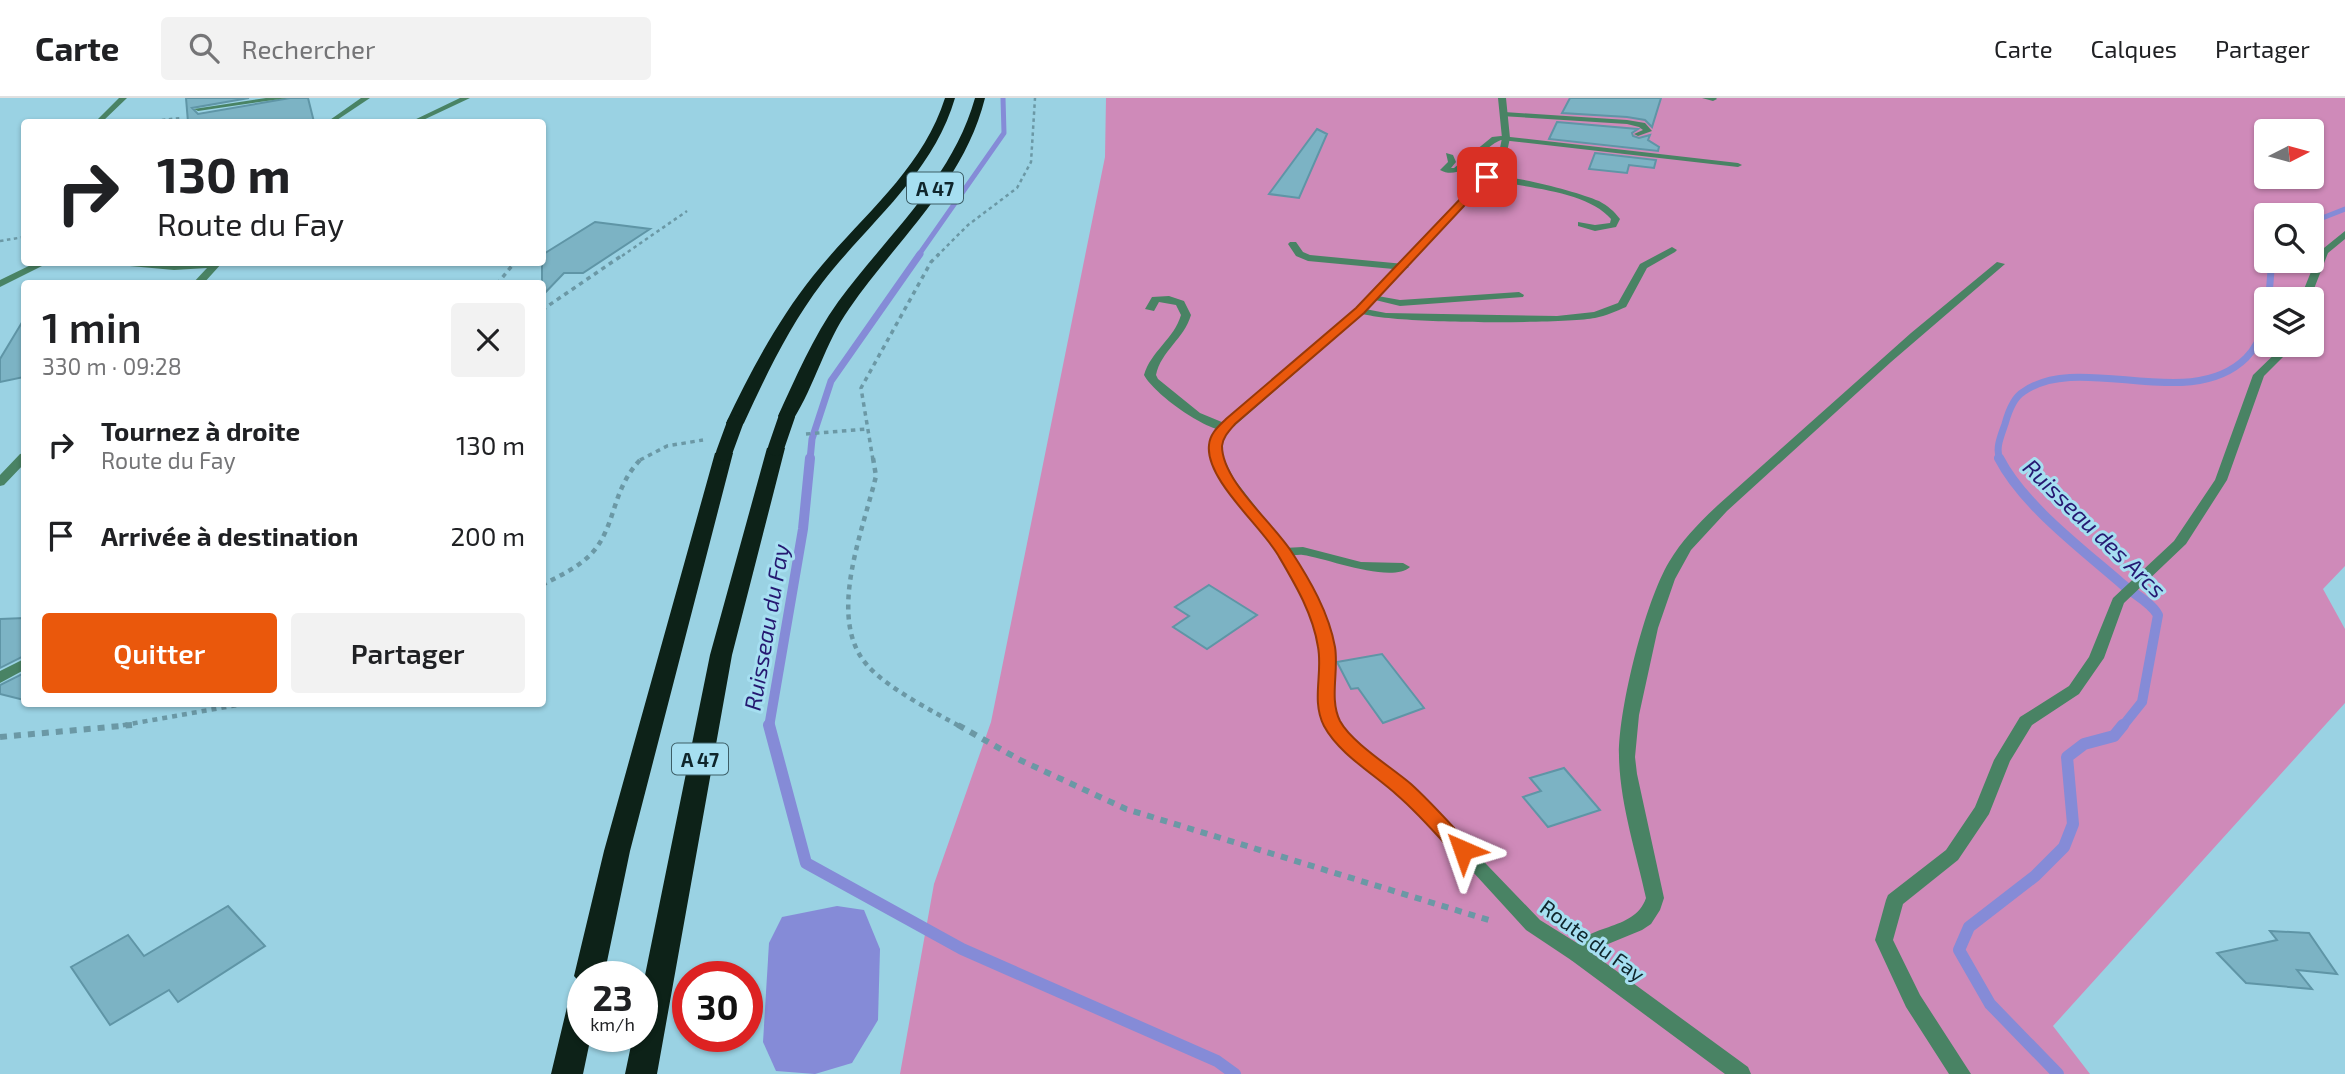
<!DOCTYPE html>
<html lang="fr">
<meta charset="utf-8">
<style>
:root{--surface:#fff;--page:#f2f2f2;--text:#202124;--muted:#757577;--line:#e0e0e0;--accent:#ea580c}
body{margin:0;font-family:"Exo 2",sans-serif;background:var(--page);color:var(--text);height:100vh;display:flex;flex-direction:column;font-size:26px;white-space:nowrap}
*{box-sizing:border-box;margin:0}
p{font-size:23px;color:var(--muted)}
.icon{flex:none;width:38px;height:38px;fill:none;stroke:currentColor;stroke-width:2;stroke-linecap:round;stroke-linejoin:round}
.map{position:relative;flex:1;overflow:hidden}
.details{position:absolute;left:21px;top:182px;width:525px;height:427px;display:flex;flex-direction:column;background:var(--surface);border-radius:7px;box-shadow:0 2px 5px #0004}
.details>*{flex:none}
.guide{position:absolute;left:21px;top:21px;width:525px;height:147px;border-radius:7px;box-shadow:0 2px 5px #0004;background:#fff;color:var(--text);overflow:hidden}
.needle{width:46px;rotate:84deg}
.buttons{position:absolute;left:2254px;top:21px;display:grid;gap:14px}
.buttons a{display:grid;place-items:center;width:70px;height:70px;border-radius:7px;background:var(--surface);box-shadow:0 2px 5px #0004;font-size:35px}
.speed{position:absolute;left:567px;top:863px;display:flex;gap:14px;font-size:35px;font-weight:700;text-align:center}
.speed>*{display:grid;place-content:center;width:91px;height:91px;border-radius:50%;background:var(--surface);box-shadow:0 2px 5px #0004;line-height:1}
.speed small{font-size:18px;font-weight:400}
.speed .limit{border:10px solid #d22;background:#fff;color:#111}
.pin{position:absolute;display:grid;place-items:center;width:60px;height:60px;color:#fff;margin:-30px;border-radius:14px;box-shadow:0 4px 10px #0006}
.me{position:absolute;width:77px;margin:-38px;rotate:317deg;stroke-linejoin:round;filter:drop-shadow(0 0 5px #0008)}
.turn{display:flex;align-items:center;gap:24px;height:147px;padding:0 21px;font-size:32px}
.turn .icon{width:91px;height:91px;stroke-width:2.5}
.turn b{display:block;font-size:49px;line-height:60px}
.round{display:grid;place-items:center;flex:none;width:74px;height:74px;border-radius:7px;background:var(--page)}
.overview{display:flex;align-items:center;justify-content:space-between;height:119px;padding:0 21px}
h1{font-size:42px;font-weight:600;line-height:52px}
.primary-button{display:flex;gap:14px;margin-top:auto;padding:14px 21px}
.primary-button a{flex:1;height:80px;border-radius:7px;background:var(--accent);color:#fff;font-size:28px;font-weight:600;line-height:80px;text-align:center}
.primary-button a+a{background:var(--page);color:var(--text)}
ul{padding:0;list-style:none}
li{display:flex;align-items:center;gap:21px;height:91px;padding:0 21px}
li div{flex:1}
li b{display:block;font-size:26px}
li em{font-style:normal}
header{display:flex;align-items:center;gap:42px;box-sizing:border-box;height:98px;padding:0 35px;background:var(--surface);border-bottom:2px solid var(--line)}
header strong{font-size:33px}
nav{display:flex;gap:38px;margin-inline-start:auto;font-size:24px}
.search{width:490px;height:63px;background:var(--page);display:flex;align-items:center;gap:18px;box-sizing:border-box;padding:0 24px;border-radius:7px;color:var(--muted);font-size:26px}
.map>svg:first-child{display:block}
.green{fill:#cf8ab9;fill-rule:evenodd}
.water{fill:#858bd7}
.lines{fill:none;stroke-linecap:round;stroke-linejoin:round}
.stream-far3{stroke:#858bd7;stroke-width:5}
.stream-far2{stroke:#858bd7;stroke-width:7}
.stream-far1{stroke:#858bd7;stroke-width:10}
.stream{stroke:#858bd7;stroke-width:12}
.building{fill:#7cb3c4;stroke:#5f95a6;stroke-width:2}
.path-far3{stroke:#6b98a5;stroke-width:2.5;stroke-dasharray:3.5 3.5;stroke-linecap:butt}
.path-far2{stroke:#6b98a5;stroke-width:3.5;stroke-dasharray:4.5 4.5;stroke-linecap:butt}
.path-far1{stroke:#6b98a5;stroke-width:4.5;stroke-dasharray:5 5;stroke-linecap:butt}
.path{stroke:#6b98a5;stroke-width:6;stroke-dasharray:7 7;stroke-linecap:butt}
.lane{fill:#498364;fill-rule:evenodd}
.street{fill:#498364;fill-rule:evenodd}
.highway{fill:#0d2218;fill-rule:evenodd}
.highway-bridge{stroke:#0d2218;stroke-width:16}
.route{fill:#ea580c;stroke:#983908;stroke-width:2}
.labels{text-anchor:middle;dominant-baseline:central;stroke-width:6;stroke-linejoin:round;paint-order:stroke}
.shield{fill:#a6dff1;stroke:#3c5e67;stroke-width:2}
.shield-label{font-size:19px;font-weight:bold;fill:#0f262c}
.street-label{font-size:21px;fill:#0f262c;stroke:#a6dff1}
.water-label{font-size:23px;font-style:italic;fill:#251871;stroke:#a6dff1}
</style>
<header>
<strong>Carte</strong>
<div class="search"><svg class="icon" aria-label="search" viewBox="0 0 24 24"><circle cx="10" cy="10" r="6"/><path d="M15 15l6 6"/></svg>Rechercher</div>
<nav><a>Carte</a><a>Calques</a><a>Partager</a></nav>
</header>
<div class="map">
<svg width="2345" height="976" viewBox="0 0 2345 976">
<rect width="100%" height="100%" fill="#9ad2e3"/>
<path class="green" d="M1106 0H2345V468L2323 491 2345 531V605L2053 928 2090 976H900L934 786 991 624 1105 59ZM2266 33H2312V79H2266ZM2266 117H2312V163H2266ZM2266 201H2312V247H2266Z"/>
<path class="water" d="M837 808 864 812 880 851 878 922 852 965 815 976 776 973 763 944 769 845 782 819Z"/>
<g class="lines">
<path class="stream-far3" d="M2312 124 2345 111
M918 158 1004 35 1003 0"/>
<path class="stream-far2" d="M810 362 812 341 831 283 920 156
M2000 362C1995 350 2001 338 2005 326 2008 315 2013 300 2023 294 2080 253 2189 316 2246 260 2271 235 2268 195 2272 163"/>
<path class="stream-far1" d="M1999 360C2023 407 2082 451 2121 485 2133 496 2151 504 2158 517L2142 604 2122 629
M769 629 803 431 810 360"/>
<path class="stream" d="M769 627 806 765 962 851 1217 963 1235 976
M2058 976 1990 906 1959 852 1969 829 2035 778 2064 749 2073 726 2067 659 2084 646 2114 638 2123 627"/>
</g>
<path class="building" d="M186 0H249L192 10 198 16 290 0H308L314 24H188Z
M1570 0H1661L1652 29 1645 22 1627 19 1562 15Z
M1557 24 1638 31 1632 35 1633 38 1639 40 1650 37 1648 42 1659 49 1658 53 1549 41Z
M1317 31 1327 36 1299 100 1269 96Z
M1595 55 1656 62 1654 70 1629 67 1627 75 1589 71Z
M595 124 650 131 583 175H564L542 198V157Z
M24 221V279L0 284V261Z
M1209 487 1257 517 1207 551 1173 529 1189 518 1175 509Z
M24 520V558L0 570V521Z
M1382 556 1424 610 1383 625 1358 590 1351 591 1337 564Z
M24 575V602L0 596V587Z
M1564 670 1600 712 1548 729 1523 699 1541 693 1530 680Z
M228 808 265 848 178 904 169 892 110 927 71 869 128 837 144 858Z
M2270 833 2309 835 2337 876 2297 872 2312 891 2246 885 2217 855 2277 842Z"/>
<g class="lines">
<path class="path-far3" d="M141 24 181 20
M0 143 24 139
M622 158 687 113
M937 158 968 127 1017 90 1031 64 1035 0"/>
<path class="path-far2" d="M497 186 515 164
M542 212 624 156
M806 336 866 331
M640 362 667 348 703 342
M873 362 861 290 931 164 939 156"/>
<path class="path-far1" d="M873 360 876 378C863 433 826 520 867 567 887 590 934 614 961 629
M542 487C561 477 584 467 597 449 617 420 613 389 642 360
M113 629 243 606"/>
<path class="path" d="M958 627 1020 662 1126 711 1495 824
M0 639 132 627"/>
<path class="lane" d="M1702 0H1716L1717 1 1713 3Z
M1504 14 1627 22 1645 25 1652 33 1638 38 1634 36 1643 32 1639 29 1627 26 1501 18 1500 16Z
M1501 38 1738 65 1742 67 1738 69 1501 42C1480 50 1464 85 1440 72L1448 64 1446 55 1453 57 1456 64 1451 70H1454L1492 39Z
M1484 77C1509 76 1576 93 1599 103 1608 108 1614 113 1620 121L1616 129 1595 133 1578 128V124L1595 127 1610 125 1611 121C1587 92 1520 89 1484 81Z
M1290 144H1296L1303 154 1310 157 1404 166 1409 169 1404 172 1308 163 1296 158 1288 146Z
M1672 149 1677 152 1675 154 1647 170 1626 209C1616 213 1606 218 1595 220 1563 226 1376 227 1355 213L1360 210 1386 215 1557 218 1594 214 1618 205 1640 166Z
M1997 164 2005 166 1891 264 1727 413 1691 452 1675 481 1658 530 1639 617 1635 659 1637 676 1664 800 1660 812 1651 826 1642 832 1608 846 1585 862 1578 864 1571 862 1568 856C1584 824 1634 835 1646 800 1636 754 1620 706 1619 659 1618 612 1645 504 1669 464 1682 442 1700 424 1718 407L1911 235Z
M1519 194 1524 197 1523 199 1400 208 1367 200 1372 197 1400 202Z
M1169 198 1184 203 1191 217C1184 241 1161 253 1156 277L1158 281 1200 315 1229 327V333C1208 335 1154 296 1144 277 1151 253 1174 241 1181 217L1176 207 1159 204 1154 213 1145 211 1152 199Z
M1303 449 1361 464 1403 465 1410 469C1391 486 1326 460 1303 457 1293 456 1285 461 1277 454L1284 450Z
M24 561V572L0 585V573Z"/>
<path class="street" d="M119 0H127L102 24H95Z
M266 0H287L198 13 194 11Z
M361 0H370L334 24H327Z
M460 0H470L419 24H410Z
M1498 0H1506L1510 40 1505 63 1364 215 1224 337 1221 347 1223 359 1234 381 1291 454 1306 477 1327 521 1334 552V610L1339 624 1351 638 1413 690 1540 822 1585 850 1748 969 1751 976H1725L1571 862 1526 832 1441 739 1401 698 1339 646 1326 630 1318 610 1320 552 1313 521 1292 477 1278 456 1222 382 1211 359 1209 347 1215 333 1356 211 1498 60 1502 40Z
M2345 133V141L2328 155 2310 201H2300L2319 154Z
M37 164H50L0 189V182Z
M115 164 222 165 203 186H192L207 170 174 172 119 167Z
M2284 247H2295L2264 278 2227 382 2186 446 2124 505 2104 560 2079 596 2032 627 2010 663 1989 716 1958 762 1903 806 1893 842 1920 897 1971 976H1949L1906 909 1875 842 1886 802 1888 797 1946 752 1975 709 1994 662 2020 619 2069 588 2089 559 2113 500 2174 443 2215 382 2253 277Z
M24 355V366L4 387 0 388V377L20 356Z"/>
<path class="highway" d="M945 0H955C933 76 869 124 822 185 790 227 766 277 744 325L741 329H729L726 325C750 274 778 222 813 178 859 120 922 73 945 0Z
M975 0H985C964 85 897 141 849 211 825 245 815 287 793 322H781L778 318C796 279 813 239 838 204 887 137 952 82 975 0Z
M776 345 785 350 732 557 657 976H625L633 938H642V892L710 557 767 350Z
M724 350 733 355 630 753 604 878H583V888L574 878 604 753 715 355Z
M583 892V938H591L583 976H551L568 905 572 896Z"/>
<path class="highway-bridge" d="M776 350 787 318
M724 355 735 325"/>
</g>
<path class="route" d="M1483 77 1491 79 1364 215 1235 326C1229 333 1223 339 1222 348 1222 383 1273 425 1291 453 1310 482 1329 515 1335 549 1339 573 1329 601 1340 623 1352 645 1391 669 1411 686 1432 705 1451 727 1470 747L1473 752 1470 758H1456C1437 737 1418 715 1397 697 1374 676 1339 656 1324 628 1311 603 1323 575 1318 549 1313 516 1295 486 1278 457 1261 428 1205 381 1209 347 1210 335 1219 328 1226 321L1356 210Z"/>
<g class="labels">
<g class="shield">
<rect x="907" y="74.5" width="56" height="31" rx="5"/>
<rect x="672" y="645.5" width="56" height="31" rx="5"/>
</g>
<g class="shield-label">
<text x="935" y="90">A 47</text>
<text x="700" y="661">A 47</text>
</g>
<g class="street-label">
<text transform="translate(1593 842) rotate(36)">Route du Fay</text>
</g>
<g class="water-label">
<text transform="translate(2095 430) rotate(44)">Ruisseau des Arcs</text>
<text transform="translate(766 529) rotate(-80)">Ruisseau du Fay</text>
</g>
</g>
</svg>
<div class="buttons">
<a><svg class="needle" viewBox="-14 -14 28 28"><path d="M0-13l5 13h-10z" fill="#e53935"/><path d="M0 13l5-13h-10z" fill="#757577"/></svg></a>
<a><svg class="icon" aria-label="search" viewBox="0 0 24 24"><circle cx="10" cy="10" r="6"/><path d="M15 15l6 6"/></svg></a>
<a><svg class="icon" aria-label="layers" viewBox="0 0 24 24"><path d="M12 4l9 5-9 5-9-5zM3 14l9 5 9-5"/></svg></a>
</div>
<div class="speed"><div>23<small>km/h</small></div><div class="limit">30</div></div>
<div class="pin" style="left:1487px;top:79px;background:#d93025"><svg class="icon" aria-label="arrive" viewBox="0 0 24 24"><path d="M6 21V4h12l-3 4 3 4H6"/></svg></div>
<svg class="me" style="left:1463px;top:752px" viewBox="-20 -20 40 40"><path d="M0-17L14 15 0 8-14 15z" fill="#ea580c" stroke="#fff" stroke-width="4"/></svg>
<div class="guide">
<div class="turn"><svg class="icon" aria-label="right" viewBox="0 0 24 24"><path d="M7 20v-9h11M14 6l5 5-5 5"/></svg><div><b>130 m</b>Route du Fay</div></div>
</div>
<section class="details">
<div class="overview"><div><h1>1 min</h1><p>330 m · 09:28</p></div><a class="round"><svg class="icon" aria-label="close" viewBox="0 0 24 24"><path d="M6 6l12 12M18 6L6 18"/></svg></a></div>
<ul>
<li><svg class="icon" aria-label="right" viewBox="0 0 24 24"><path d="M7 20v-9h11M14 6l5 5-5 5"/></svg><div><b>Tournez à droite</b><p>Route du Fay</p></div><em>130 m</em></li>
<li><svg class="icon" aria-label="arrive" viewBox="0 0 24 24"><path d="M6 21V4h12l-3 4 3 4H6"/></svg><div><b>Arrivée à destination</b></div><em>200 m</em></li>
</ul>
<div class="primary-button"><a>Quitter</a><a>Partager</a></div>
</section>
</div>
